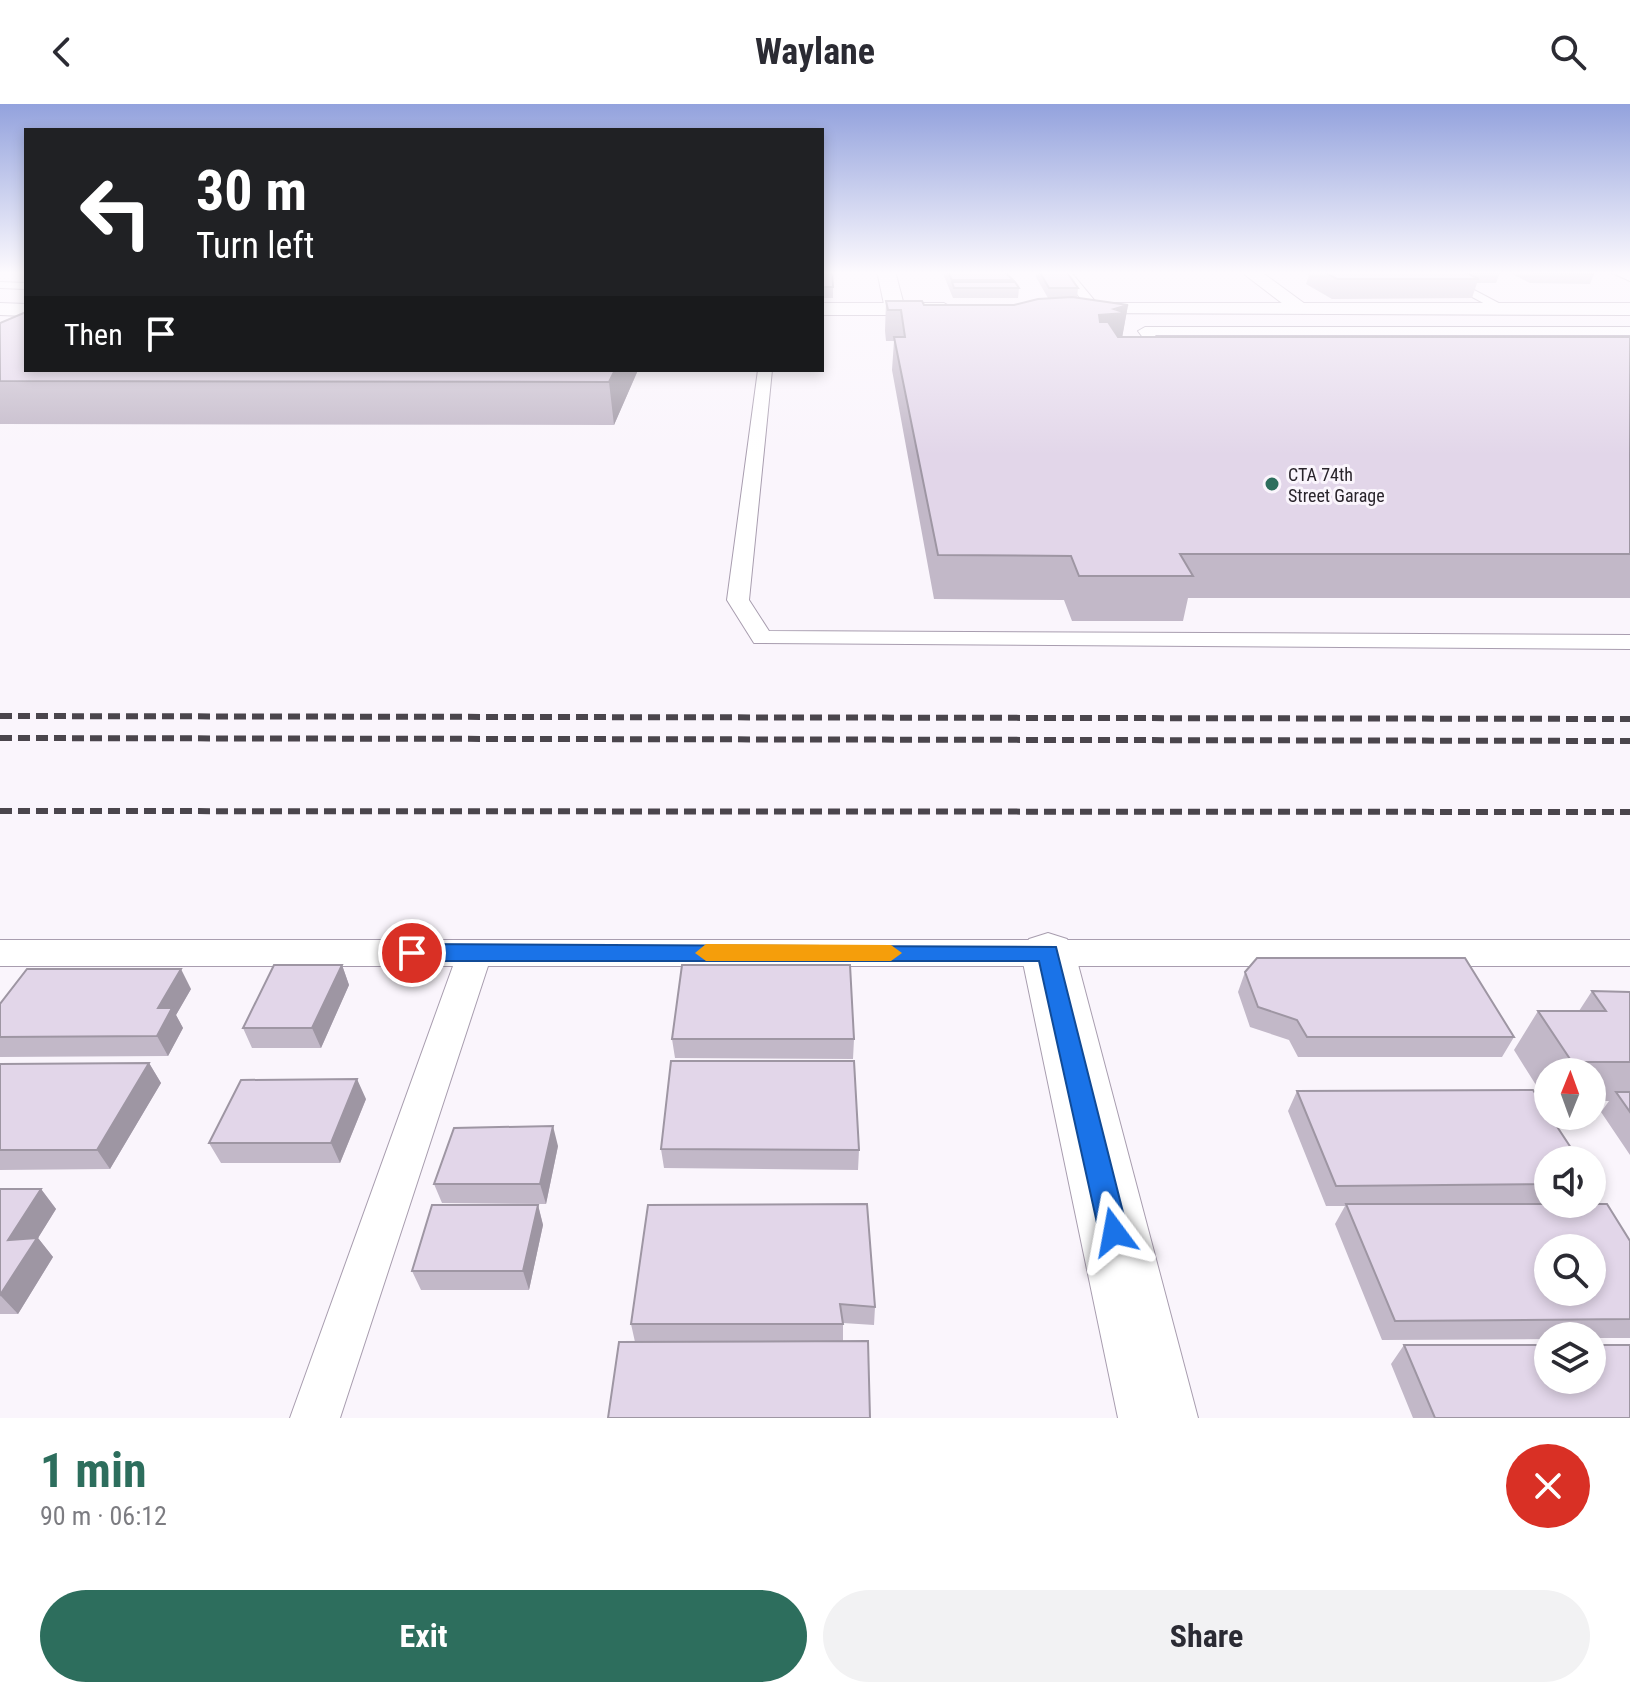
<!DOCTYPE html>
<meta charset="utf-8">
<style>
:root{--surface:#fff;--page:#f2f2f3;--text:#2b2b33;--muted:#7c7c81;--accent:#2d6e5d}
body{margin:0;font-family:"Roboto Condensed",sans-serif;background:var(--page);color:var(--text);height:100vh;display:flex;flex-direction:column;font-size:30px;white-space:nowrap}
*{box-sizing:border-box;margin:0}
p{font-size:26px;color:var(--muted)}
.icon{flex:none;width:44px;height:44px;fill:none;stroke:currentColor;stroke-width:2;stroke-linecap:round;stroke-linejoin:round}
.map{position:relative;height:1314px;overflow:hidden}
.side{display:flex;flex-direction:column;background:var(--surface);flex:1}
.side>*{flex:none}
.top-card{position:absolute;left:24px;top:24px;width:800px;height:244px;border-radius:0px;box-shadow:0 4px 12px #0003;background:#202124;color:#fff;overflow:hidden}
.needle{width:52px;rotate:1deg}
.buttons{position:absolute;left:1534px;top:954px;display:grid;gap:16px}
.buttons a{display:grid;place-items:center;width:72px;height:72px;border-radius:50%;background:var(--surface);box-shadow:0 4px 12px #0003;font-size:40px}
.pin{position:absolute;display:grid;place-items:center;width:68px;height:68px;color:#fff;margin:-34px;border:4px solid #fff;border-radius:50%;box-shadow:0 2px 8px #0007}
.me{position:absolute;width:88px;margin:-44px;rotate:347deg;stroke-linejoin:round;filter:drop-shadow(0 0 6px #0008)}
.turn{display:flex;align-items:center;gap:28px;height:168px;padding:0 40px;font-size:36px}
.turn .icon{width:104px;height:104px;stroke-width:2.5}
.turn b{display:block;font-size:56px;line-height:68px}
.then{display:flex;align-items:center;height:76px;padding:0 40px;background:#0003;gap:16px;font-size:30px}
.round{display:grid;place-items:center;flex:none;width:84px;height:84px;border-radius:42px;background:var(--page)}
.head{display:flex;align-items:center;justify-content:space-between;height:136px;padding:0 40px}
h1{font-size:48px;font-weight:700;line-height:60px;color:var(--accent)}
.cta{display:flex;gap:16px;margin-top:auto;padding:16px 40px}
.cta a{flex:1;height:92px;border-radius:48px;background:var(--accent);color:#fff;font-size:32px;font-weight:700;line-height:92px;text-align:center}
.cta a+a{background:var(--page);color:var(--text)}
header{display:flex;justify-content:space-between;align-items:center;height:104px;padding:0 40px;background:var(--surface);font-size:36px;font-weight:700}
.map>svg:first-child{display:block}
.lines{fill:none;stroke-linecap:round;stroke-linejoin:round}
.service-casing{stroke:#a89daf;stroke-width:2}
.minor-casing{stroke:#a89daf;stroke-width:2}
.tertiary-casing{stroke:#a89daf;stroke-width:2}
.service{fill:#fff;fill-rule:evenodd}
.minor{fill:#fff;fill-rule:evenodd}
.tertiary{fill:#fff;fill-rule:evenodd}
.rail{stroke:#4a454c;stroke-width:6;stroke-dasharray:12 6;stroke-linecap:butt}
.wall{fill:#c2b8c8}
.shaded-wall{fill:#9e96a3}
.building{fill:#e2d6e9;stroke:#9e96a3;stroke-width:2;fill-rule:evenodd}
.route{fill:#1a73e8;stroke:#114b97;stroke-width:2}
.slow{fill:#f59e0b}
.poi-dot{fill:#2d6e5d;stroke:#faf5fc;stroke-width:3}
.labels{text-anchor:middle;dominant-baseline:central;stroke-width:6;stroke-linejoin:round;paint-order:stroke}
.far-poi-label{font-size:18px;fill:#29242b;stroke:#faf5fc;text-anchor:start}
</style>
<header><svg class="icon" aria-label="back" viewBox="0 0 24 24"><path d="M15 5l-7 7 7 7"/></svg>Waylane<svg class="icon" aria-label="search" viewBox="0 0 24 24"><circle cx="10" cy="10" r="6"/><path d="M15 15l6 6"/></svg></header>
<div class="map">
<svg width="1630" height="1314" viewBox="0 0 1630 1314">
<rect width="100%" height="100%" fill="#faf5fc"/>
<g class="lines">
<defs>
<path id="service" d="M1059 167H1070L1099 202V208H1091Z
M1424 167H1438L1510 205 1500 208Z
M0 178 26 179V185L0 184Z
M1630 223V231H1155L1171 252 1180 256 1173 260 1162 259 1138 227 1145 223Z
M758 266H772L749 496 769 527 1630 531V545L754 539 727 496Z
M0 836H1630V862H488L340 1314H290L453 862H0Z"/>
<path id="minor" d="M877 167H895L905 205 902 209H888L885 205Z
M1240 167H1260L1312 205 1309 209H1295Z
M1608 167H1630V177Z
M1048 829 1067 835 1075 849 1198 1314H1118L1021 849 1029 835Z"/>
<path id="tertiary" d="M0 199 26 200V212L0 211Z
M822 199H944L954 205 944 211H822Z
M1068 199H1630V211L1061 209 1058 205Z"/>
</defs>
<use href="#service" class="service-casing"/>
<use href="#minor" class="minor-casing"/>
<use href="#tertiary" class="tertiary-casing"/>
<use href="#service" class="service"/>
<use href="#minor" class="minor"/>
<use href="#tertiary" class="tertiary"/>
<path class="rail" d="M0 612 1630 615
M0 634 1630 637
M0 707 1630 708"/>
</g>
<path class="wall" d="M822 167 833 183V194H822Z
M944 167H1004L1019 184 1018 194H953L944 172Z
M1037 167H1066L1078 184 1077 194 1128 201 1122 233H1630V494H1188L1183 517H1072L1064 496 934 495 892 266 894 237H886L885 227 886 197 924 201H1014L1048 194 1036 173Z
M1303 167H1496L1500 169 1496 179H1477L1472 194 1332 195 1306 180 1309 171Z
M1506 167H1588L1594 170 1590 180 1530 179Z
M0 219 26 266H638L614 321 0 320Z
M342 861 349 881 321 944H252L243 924Z
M1245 868 1514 933 1502 953H1298L1289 936 1250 923 1238 888Z
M191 885 176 911 183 924 168 952 0 953V900Z
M1592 887 1630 888V1051L1601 1008 1609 997H1592V968H1548V997H1546L1514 946 1538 907H1579Z
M672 935H854L853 955 675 954Z
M149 959 161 979 110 1065 0 1066V960Z
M1297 987 1548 1056V1099L1461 1100 1630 1137V1234H1592V1232H1548V1235L1382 1236 1335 1120 1345 1102H1326L1288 1007Z
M366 995 340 1059H221L209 1039Z
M558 1042 546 1100 442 1099 434 1080Z
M661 1045 859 1046 858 1066 664 1064Z
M0 1085H41L56 1105 38 1134 53 1153 18 1210H0Z
M538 1101 543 1121 529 1186H421L412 1167Z
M648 1101 875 1203 874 1221 843 1219V1237L635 1238 631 1220Z
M1404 1241 1630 1314H1413L1391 1260Z"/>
<path class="shaded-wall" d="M1128 201 1121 240 1094 242 1099 211 1114 205Z
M615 266H638L614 321 609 278Z
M342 861 349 881 321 944 312 924Z
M181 865 191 885 176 911 183 924 168 952 157 932 158 904Z
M149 959 161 979 110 1065 97 1046Z
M357 975 366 995 340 1059 331 1039Z
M553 1022 558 1042 546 1100 540 1080Z
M41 1085 56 1105 38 1134 53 1153 18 1210 0 1191 8 1136Z
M538 1101 543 1121 529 1186 523 1167Z"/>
<path class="building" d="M822 167H832L833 183H822Z
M947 167H1004L1013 176H952Z
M1039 167H1066L1078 184H1049Z
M1322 167H1463L1479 175H1337Z
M1471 167H1496L1500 169H1475Z
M1529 167H1588L1594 170 1534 169Z
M952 178H1015L1019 184H954Z
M1072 193 1128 201 1114 205 1126 209 1099 211 1100 218H1108L1118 233H1630V450H1180L1193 472H1079L1071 452 938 451 894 233H905L901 206H888L886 197H922L924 201H1014L1038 195Z
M26 208V266H615L609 278 0 277V219Z
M1257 854H1465L1514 933H1307L1297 916 1258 903 1245 868Z
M274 861H342L312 924H243Z
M682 861H850L854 935H672Z
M27 865H181L158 904H172L157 932 0 933V900Z
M1592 887 1630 888V958H1572L1538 907H1606Z
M671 957H854L859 1046 661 1045Z
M149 959 97 1046H0V960Z
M357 975 331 1039H209L241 976Z
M1533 986 1548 1009V1012H1550L1579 1056H1548V1080L1336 1082 1297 987Z
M1616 988H1630V1008Z
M553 1022 540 1080H434L454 1024Z
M0 1085H41L8 1136 37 1134 0 1191Z
M867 1100 875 1203 840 1200 843 1220H631L648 1101Z
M1346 1100H1607L1630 1137V1215L1395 1217ZM1548 1144H1592V1188H1548Z
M432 1101H538L523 1167H412Z
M868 1237 870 1314H608L619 1238Z
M1404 1241H1548V1276H1592V1241H1630V1314H1435Z"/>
<linearGradient id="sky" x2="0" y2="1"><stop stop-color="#93a2dd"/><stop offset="0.48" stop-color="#fdfafe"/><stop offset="1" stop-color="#fdfafe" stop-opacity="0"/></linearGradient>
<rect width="1630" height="351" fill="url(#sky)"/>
<path class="route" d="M412 840 1056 843 1128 1128 1124 1137 1114 1142 1104 1137 1099 1128 1039 857H412L401 849Z"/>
<path class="slow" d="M706 840 891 841 902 849 891 857H706L695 849Z"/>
<circle class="poi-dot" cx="1272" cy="380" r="8"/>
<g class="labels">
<g class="far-poi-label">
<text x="1288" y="370">CTA 74th<tspan x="1288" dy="21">Street Garage</tspan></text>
</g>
</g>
</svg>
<div class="buttons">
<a><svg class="needle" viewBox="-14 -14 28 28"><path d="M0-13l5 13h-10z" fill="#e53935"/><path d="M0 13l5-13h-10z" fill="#7c7c81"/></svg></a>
<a><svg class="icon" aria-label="sound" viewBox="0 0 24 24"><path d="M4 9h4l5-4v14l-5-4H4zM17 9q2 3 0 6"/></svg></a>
<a><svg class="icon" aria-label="search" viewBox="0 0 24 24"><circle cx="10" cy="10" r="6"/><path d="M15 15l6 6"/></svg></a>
<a><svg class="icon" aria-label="layers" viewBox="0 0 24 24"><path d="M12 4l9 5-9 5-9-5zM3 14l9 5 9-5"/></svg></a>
</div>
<div class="pin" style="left:412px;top:849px;background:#d93025"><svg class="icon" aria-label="arrive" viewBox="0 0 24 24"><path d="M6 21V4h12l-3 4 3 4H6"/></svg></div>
<svg class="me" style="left:1114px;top:1128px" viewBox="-20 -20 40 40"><path d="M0-17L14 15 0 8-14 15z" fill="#1a73e8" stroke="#fff" stroke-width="4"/></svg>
<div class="top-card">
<div class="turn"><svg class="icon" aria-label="left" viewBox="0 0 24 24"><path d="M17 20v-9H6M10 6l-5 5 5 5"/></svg><div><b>30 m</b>Turn left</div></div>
<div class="then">Then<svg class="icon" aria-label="arrive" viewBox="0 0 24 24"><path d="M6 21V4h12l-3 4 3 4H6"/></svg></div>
</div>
</div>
<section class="side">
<div class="head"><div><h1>1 min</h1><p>90 m · 06:12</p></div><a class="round" style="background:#d93025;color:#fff"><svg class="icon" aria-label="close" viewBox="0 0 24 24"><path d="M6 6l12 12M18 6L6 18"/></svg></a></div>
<div class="cta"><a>Exit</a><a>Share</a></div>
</section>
